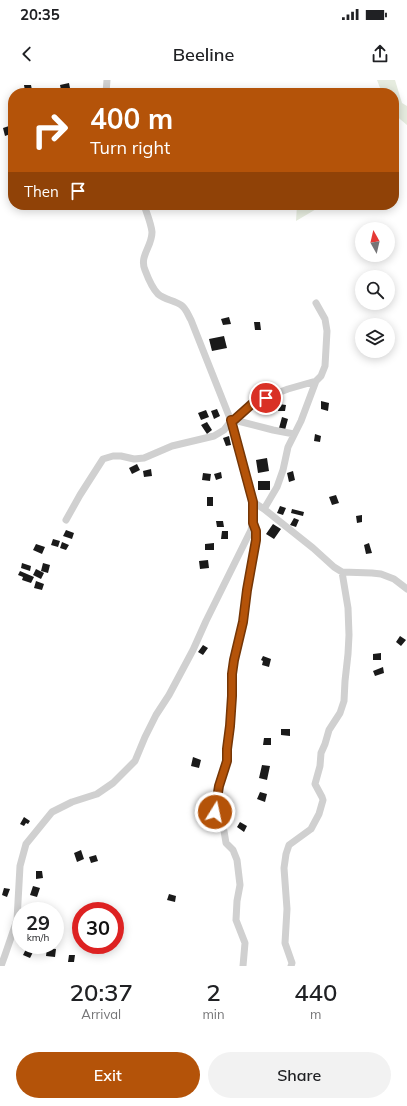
<!DOCTYPE html>
<style>
:root{--surface:#fff;--page:#f2f2f2;--text:#202124;--muted:#757577;--accent:#b45309}
body{margin:0;font-family:Mulish,sans-serif;background:var(--page);color:var(--text);height:100vh;display:flex;flex-direction:column;font-size:15px;white-space:nowrap}
*{box-sizing:border-box;margin:0}
p{font-size:13px;color:var(--muted)}
.icon{flex:none;width:22px;height:22px;fill:none;stroke:currentColor;stroke-width:2;stroke-linecap:round;stroke-linejoin:round}
.map{position:relative;height:886px;overflow:hidden}
.side{display:flex;flex-direction:column;background:var(--surface);flex:1}
.side>*{flex:none}
.top-card{position:absolute;left:8px;top:8px;width:391px;height:122px;border-radius:16px;box-shadow:0 2px 10px #0003;background:#b45309;color:#fff;overflow:hidden}
.needle{width:26px;rotate:352deg}
.tools{position:absolute;left:355px;top:142px;display:grid;gap:8px}
.tools a{display:grid;place-items:center;width:40px;height:40px;border-radius:50%;background:var(--surface);box-shadow:0 2px 10px #0003;font-size:20px}
.speed{position:absolute;left:12px;top:822px;display:flex;gap:8px;font-size:20px;font-weight:700;text-align:center}
.speed>*{display:grid;place-content:center;width:52px;height:52px;border-radius:50%;background:var(--surface);box-shadow:0 2px 10px #0003;line-height:1}
.speed small{font-size:10px;font-weight:400}
.speed .limit{border:6px solid #d22;background:#fff;color:#111}
.pin{position:absolute;display:grid;place-items:center;width:34px;height:34px;color:#fff;margin:-17px;border:2px solid #fff;border-radius:50%;box-shadow:0 1px 4px #0007}
.me{position:absolute;width:44px;margin:-22px;rotate:10deg;stroke-linejoin:round;filter:drop-shadow(0 0 3px #0008)}
.turn{display:flex;align-items:center;gap:14px;height:84px;padding:0 16px;font-size:18px}
.turn .icon{width:52px;height:52px;stroke-width:2.5}
.turn b{display:block;font-size:28px;line-height:34px}
.then{display:flex;align-items:center;height:38px;padding:0 16px;background:#0003;gap:8px;font-size:15px}
.eta{display:flex;justify-content:space-evenly;align-items:center;height:68px;text-align:center}
.eta b{font-size:24px;font-weight:600;line-height:28px}
.button{display:flex;gap:8px;margin-top:auto;padding:8px 16px}
.button a{flex:1;height:46px;border-radius:24px;background:var(--accent);color:#fff;font-size:16px;font-weight:600;line-height:46px;text-align:center}
.button a+a{background:var(--page);color:var(--text)}
.status{display:flex;justify-content:space-between;align-items:center;height:28px;padding:0 20px;background:var(--surface);direction:ltr}
.status svg{height:11px;fill:currentColor}
header{display:flex;justify-content:space-between;align-items:center;height:52px;padding:0 16px;background:var(--surface);font-size:18px;font-weight:600}
.map>svg:first-child{display:block}
.green{fill:#e6ecdf}
.building{fill:#1a1a1a}
.lines{fill:none;stroke-linecap:round;stroke-linejoin:round}
.minor{stroke:#d0d0d0;stroke-width:7}
.route-casing{stroke:#753606;stroke-width:10}
.route{stroke:#b45309;stroke-width:7}
</style>
<div class="status"><b>20:35</b><svg viewBox="0 0 49 12"><path d="M0 12V9h3v3zM5 12V6h3v6zM10 12V3h3v9zM15 12V0h3v12zM26 1h20v11H26zM47 4h2v5h-2z"/></svg></div>
<header><svg class="icon" aria-label="back" viewBox="0 0 24 24"><path d="M15 5l-7 7 7 7"/></svg>Beeline<svg class="icon" aria-label="share" viewBox="0 0 24 24"><path d="M12 15V3M7 8l5-5 5 5M5 13v7h14v-7"/></svg></header>
<div class="map">
<svg width="407" height="886" viewBox="0 0 407 886">
<rect width="100%" height="100%" fill="#fff"/>
<path class="green" d="M377 0H395L402 23 407 26V45L394 34V13H382Z
M297 125H323L296 141Z"/>
<path class="building" d="M69 3 70 8 61 10 60 5Z
M24 5H31L32 10 25 11Z
M9 22H13V33H8Z
M12 45 13 53 5 56 3 48Z
M229 237 231 244 223 245 221 239Z
M254 242H260L261 250H255Z
M224 256 227 268 212 271 209 259Z
M321 321 329 323 328 331 321 329Z
M279 324 286 325 285 331H278Z
M217 329 220 336 214 339 211 331Z
M206 330 209 337 201 340 198 333Z
M282 337 288 339 285 350 279 348Z
M207 342 212 350 207 354 201 345Z
M315 354 321 356 320 362 314 361Z
M229 356 231 365 226 366 223 358Z
M267 378 269 391 258 393 256 380Z
M137 384 140 390 132 394 129 388Z
M151 389 152 396 144 397 143 391Z
M293 391 295 400 289 402 287 393Z
M221 392 222 398 216 400 214 394Z
M203 393 211 394 210 401 202 400Z
M258 401H270V410H258Z
M336 415 339 423 332 425 329 417Z
M207 417H213V426H207Z
M280 426 286 428 283 435 277 433Z
M292 429 304 432 303 436 291 433Z
M362 435V442L357 443 356 436Z
M294 438 299 440 296 447 290 445Z
M216 441H223L224 447H217Z
M273 444 281 449 274 459 266 454Z
M66 450 74 453 72 459 63 456Z
M222 451H228V459H221Z
M53 459 60 461 58 467 51 465Z
M62 462 69 465 66 470 60 468Z
M214 463V470H205V464Z
M369 463 372 473 366 474 364 465Z
M36 464 45 467 42 474 33 470Z
M208 480 209 488 200 489 199 481Z
M22 483 31 486 30 491 21 488Z
M43 483 50 485 48 493 41 491Z
M36 489 44 493 41 499 33 495Z
M20 491 34 497 31 503 22 500 23 497 18 495Z
M36 501 44 504 42 510 34 508Z
M400 556 406 560 401 566 396 562Z
M203 565 208 568 203 575 198 572Z
M381 573V580H373V574Z
M263 576 271 579 269 587 262 585 263 581 261 580Z
M383 587 384 593 375 596 373 591Z
M281 649H290V656L281 655Z
M264 658H271V665H263Z
M193 677 201 680 199 688 191 686Z
M262 685 270 686 267 700 259 698Z
M260 712 267 714 265 722 257 719Z
M24 737 30 741 28 744 26 743 24 746 20 744Z
M240 742 247 746 244 752 237 747Z
M81 770 84 779 77 782 74 773Z
M96 775 98 781 91 783 89 777Z
M36 791H42L43 798 36 799Z
M33 806 40 808 37 817 30 815Z
M4 808 10 809 7 817 2 815Z
M169 814 176 816 175 822 167 820Z
M47 868 56 869 55 877 46 876Z
M26 869 33 872 30 878 23 875Z
M69 875H75L74 882H68Z"/>
<g class="lines">
<path class="minor" d="M106 13 107 0
M234 340 273 350 294 354
M253 422 264 429 313 468 334 487 342 492 372 493 381 494 394 499 407 509
M264 429 277 407 283 390 288 367 301 341 316 301
M66 440 80 415 103 379 113 376H121L134 379 144 378 172 366 214 356 224 350 231 341 234 340 256 321 288 309 316 301 321 296 325 286 327 251 325 239 316 223
M1 886 5 875 17 840 20 786 26 764 52 732 72 722 97 714 113 703 135 681 145 657 156 635 169 615 193 570 206 541 251 450 254 435 253 422 241 375 231 341 191 240C188 235 186 228 181 225 174 220 165 220 158 214 152 208 148 198 145 190 139 176 152 167 152 152 151 143 147 134 144 125
M243 886 245 863 236 840 237 821 240 805 237 780 233 770 226 763 224 751 221 744 215 737V732L219 706 227 681V669L231 646 233 616 232 594 234 580 243 543 247 510 256 460V451L253 443
M291 886 292 883 285 863 287 829 284 788 286 774 289 765 311 749 319 734 323 720 322 717 315 704 320 686 321 673 325 664 329 650 340 633 344 621 345 601 348 574 349 555 348 528 342 492"/>
</g>
<g class="lines">
<defs>
<path id="route" d="M215 732 219 706 227 681V669L230 646 232 616V594L234 580 243 542 247 510 256 460V451L253 443V422L231 340H234L253 323 266 318"/>
</defs>
<use href="#route" class="route-casing"/>
<use href="#route" class="route"/>
</g>
</svg>
<div class="tools">
<a><svg class="needle" viewBox="-14 -14 28 28"><path d="M0-13l5 13h-10z" fill="#e53935"/><path d="M0 13l5-13h-10z" fill="#757577"/></svg></a>
<a><svg class="icon" aria-label="search" viewBox="0 0 24 24"><circle cx="10" cy="10" r="6"/><path d="M15 15l6 6"/></svg></a>
<a><svg class="icon" aria-label="layers" viewBox="0 0 24 24"><path d="M12 4l9 5-9 5-9-5zM3 14l9 5 9-5"/></svg></a>
</div>
<div class="speed"><div>29<small>km/h</small></div><div class="limit">30</div></div>
<div class="pin" style="left:266px;top:318px;background:#d93025"><svg class="icon" aria-label="arrive" viewBox="0 0 24 24"><path d="M6 21V4h12l-3 4 3 4H6"/></svg></div>
<svg class="me" style="left:215px;top:732px" viewBox="-20 -20 40 40"><circle r="17" fill="#b45309" stroke="#fff" stroke-width="3"/><path d="M0-11L8 9 0 5-8 9z" fill="#fff"/></svg>
<div class="top-card">
<div class="turn"><svg class="icon" aria-label="right" viewBox="0 0 24 24"><path d="M7 20v-9h11M14 6l5 5-5 5"/></svg><div><b>400 m</b>Turn right</div></div>
<div class="then">Then<svg class="icon" aria-label="arrive" viewBox="0 0 24 24"><path d="M6 21V4h12l-3 4 3 4H6"/></svg></div>
</div>
</div>
<section class="side">
<div class="eta">
<div><b>20:37</b><p>Arrival</p></div>
<div><b>2</b><p>min</p></div>
<div><b>440</b><p>m</p></div>
</div>
<div class="button"><a>Exit</a><a>Share</a></div>
</section>
